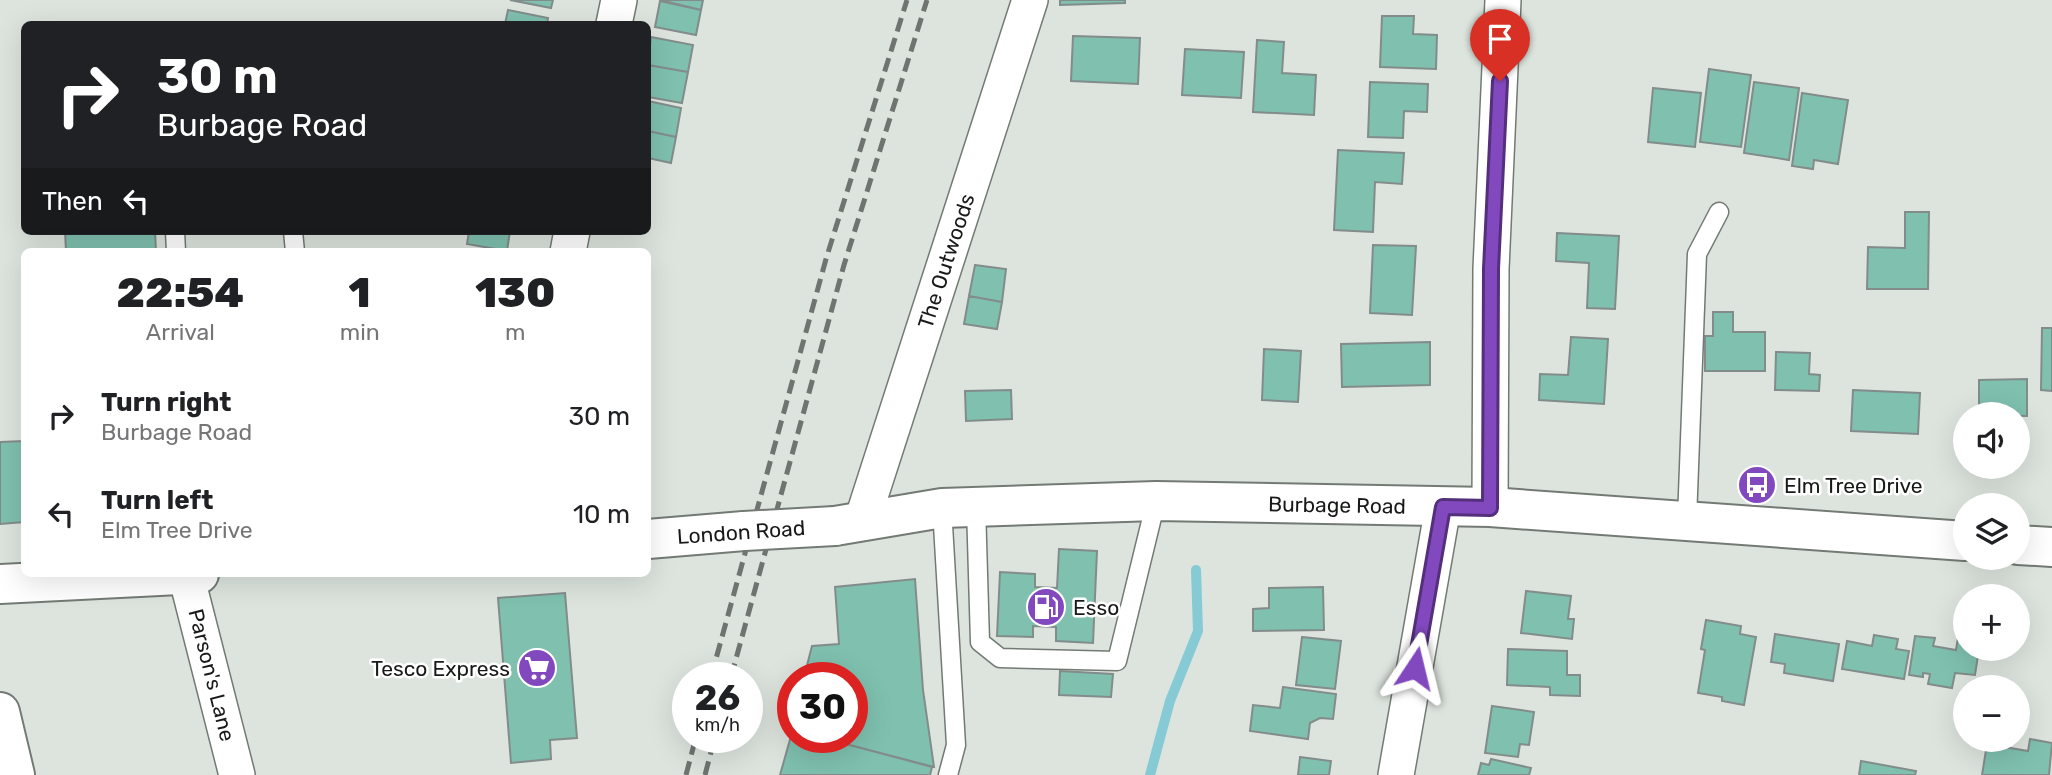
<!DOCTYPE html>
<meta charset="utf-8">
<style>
:root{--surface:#fff;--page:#f6f6f6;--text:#202124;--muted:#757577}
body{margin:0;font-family:Rubik,sans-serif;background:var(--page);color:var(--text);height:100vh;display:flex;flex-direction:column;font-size:26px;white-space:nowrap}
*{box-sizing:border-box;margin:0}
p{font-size:23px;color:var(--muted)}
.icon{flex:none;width:38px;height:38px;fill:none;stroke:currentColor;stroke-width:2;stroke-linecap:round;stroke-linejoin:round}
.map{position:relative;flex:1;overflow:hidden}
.side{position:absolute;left:21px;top:248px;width:630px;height:329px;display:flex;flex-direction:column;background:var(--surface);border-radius:10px;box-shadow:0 7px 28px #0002}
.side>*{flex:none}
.guide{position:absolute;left:21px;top:21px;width:630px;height:214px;border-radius:10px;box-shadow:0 7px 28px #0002;background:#202124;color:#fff;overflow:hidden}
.buttons{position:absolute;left:1953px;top:402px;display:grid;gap:14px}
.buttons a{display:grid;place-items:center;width:77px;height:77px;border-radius:50%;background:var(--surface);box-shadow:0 7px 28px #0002;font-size:35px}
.speed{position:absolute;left:672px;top:662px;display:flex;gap:14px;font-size:35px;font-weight:700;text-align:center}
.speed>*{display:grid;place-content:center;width:91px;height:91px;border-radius:50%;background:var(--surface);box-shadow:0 7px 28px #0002;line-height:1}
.speed small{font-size:18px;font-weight:400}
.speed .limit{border:10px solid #d22;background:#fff;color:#111}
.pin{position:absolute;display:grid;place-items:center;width:60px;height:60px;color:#fff;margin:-72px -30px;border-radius:50% 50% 50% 0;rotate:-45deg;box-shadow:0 0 7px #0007}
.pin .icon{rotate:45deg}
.me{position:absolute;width:77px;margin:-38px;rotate:10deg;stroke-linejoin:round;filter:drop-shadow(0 0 5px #0008)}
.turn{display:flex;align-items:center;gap:24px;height:147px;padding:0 21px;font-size:32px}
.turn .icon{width:91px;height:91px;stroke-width:2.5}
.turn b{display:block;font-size:49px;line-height:60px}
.then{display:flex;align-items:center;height:66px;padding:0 21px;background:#0003;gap:14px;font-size:26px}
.eta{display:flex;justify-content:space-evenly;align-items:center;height:119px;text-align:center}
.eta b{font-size:42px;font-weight:800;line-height:49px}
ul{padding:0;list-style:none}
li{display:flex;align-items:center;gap:21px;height:98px;padding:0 21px}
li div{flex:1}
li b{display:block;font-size:26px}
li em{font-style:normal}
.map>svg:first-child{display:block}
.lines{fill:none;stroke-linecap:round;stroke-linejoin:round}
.stream{stroke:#85cad4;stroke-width:10}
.building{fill:#7fc0af;stroke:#828c8a;stroke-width:2}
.service-casing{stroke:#737a73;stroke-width:21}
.minor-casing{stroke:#737a73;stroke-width:38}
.secondary-casing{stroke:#737a73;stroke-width:42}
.service{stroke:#fff;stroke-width:18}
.minor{stroke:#fff;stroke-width:35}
.secondary{stroke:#fff;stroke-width:38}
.rail{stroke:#707470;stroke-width:5;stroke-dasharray:14 7;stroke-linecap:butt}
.secondary-bridge-casing{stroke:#737a73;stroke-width:42;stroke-linecap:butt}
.secondary-bridge{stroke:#fff;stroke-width:38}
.route-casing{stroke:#542f7c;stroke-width:18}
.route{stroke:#8249bf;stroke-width:12}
.labels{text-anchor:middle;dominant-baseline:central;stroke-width:5;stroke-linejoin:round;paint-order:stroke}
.street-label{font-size:21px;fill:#181a18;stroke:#fff}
.poi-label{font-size:21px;fill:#181a18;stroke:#fff;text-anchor:start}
</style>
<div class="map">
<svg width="2052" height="775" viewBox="0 0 2052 775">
<rect width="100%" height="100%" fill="#dde4dd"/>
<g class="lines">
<path class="stream" d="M1150 775 1170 701 1198 631 1196 570"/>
</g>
<path class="building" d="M510 0H553L551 8Z
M660 0H703L701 10Z
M1060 0H1125V3L1060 5Z
M660 1 701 10 696 35 655 27Z
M508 10 548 18 547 24H505Z
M1382 16H1414L1413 34 1437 35 1436 69 1380 67Z
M1073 36 1140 38 1138 84 1071 81Z
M651 37 693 45 688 72 648 65Z
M1257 40 1284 42 1282 73 1316 75 1314 115 1253 112Z
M1185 49 1244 52 1241 98 1182 95Z
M648 65 688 72 682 103 648 97Z
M1709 69 1751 75 1741 147 1700 142Z
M1370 82 1428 84 1427 112 1404 111 1403 138 1368 137Z
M1754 82 1799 88 1789 160 1744 153Z
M1653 88 1701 93 1695 147 1648 142Z
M1802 93 1848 100 1838 164 1814 160 1813 169 1792 166Z
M648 101 681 108 676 137 648 131Z
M648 131 676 137 671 163 648 158Z
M1338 150 1404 153 1402 184 1375 182 1373 232 1334 230Z
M1905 212H1929L1928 289H1867L1868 247 1905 248Z
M65 231H155L156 252H66Z
M469 231H510L507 251 467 244Z
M1557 233 1619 236 1615 309 1587 308 1589 263 1556 261Z
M1373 245 1416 246 1412 315 1370 313Z
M975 265 1006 269 1002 302 969 296Z
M969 296 1002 302 997 329 964 324Z
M1713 312H1733V332H1765V371H1705V336H1713Z
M2042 328H2052V391L2041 390Z
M1571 337 1608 339 1604 404 1539 400 1540 374 1568 375Z
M1430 342V385L1342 387 1341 344Z
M1264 349 1301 351 1298 402 1262 400Z
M1776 352 1810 353 1809 374 1820 375 1819 391 1775 390Z
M2027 379V416L1979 415V380Z
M1011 390 1012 419 966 421 965 391Z
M1853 390 1920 393 1918 434 1851 431Z
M24 441V522L0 524V442Z
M1059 549 1097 551 1093 643 1056 641V627L1033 626V637L997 636 1000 572 1035 574V587L1057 588Z
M915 579 923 690 934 767 819 737H852V677H804L812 646 839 644 835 587Z
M1323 587 1324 630 1253 631V609L1269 608V588Z
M1526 591 1571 596 1568 619H1574L1572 639 1521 633Z
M565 593 577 738 550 740 551 759 511 763 498 598Z
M1706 620 1741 626 1740 634 1756 637 1744 705 1722 701V697L1698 693 1705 650 1701 649Z
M1960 625 1965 626V649H1979L1975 675 1955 673 1952 688 1928 684 1930 674 1923 673V677L1909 675 1915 636 1935 638 1933 646 1956 650Z
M1775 634 1839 644 1833 681 1784 673 1785 664 1771 662Z
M1874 635 1898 639 1896 649 1909 651 1904 679 1842 669 1847 641 1872 646Z
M1302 637 1341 641 1335 689 1296 685Z
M1508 649 1567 651V675H1580V696L1550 695V687L1507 685Z
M1060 671 1113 674 1111 697 1059 695Z
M1283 687 1336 694 1333 719 1320 718 1310 723 1308 739 1250 731 1253 705 1280 708Z
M1492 706 1534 712 1529 745 1520 744 1518 757 1485 753Z
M793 729V737H820L932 767 930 775H780Z
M2030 739 2052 743 2049 775H1982L1987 744 2028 751Z
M1300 757 1331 761 1329 775H1298Z
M1491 759 1531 768 1529 775H1478L1481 763 1489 765Z
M1861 761 1916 771 1915 775H1859Z"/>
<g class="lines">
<defs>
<path id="service" d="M175 231 176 252
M293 231 295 252
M976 506 980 642 1000 658 1117 661 1156 501
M942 508 956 745 948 775
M1687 520 1697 254 1719 212"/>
<path id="minor" d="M614 24 619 0
M568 252 572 231
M1490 507 1491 269 1503 0
M862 521 1030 0
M186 575 237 775
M1396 775 1443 507"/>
<path id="secondary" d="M835 526 942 508 1156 501 1490 507 1965 541
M648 539 744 531
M2018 545 2052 547
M0 584 199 574
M0 712 15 775"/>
</defs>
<use href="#service" class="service-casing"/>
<use href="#minor" class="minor-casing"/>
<use href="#secondary" class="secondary-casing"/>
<use href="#service" class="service"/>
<use href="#minor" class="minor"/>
<use href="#secondary" class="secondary"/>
<path class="rail" d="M711 677 826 259 907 0
M731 677 844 265 927 0
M686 775 696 737
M705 775 715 737"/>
<defs>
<path id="secondary-bridge" d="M744 531 835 526"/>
</defs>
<use href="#secondary-bridge" class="secondary-bridge-casing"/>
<use href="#secondary-bridge" class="secondary-bridge"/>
</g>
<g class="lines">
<defs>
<path id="route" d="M1415 668 1443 507 1490 508 1491 269 1500 81"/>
</defs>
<use href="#route" class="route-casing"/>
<use href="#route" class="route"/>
</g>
<defs>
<symbol id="bus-disc" viewBox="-11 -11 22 22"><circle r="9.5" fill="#8249bf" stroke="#fff"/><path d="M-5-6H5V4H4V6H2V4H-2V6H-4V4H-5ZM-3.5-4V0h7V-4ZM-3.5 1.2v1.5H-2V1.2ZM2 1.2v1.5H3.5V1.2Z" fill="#fff"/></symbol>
<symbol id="fuel-disc" viewBox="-11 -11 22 22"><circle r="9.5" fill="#8249bf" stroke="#fff"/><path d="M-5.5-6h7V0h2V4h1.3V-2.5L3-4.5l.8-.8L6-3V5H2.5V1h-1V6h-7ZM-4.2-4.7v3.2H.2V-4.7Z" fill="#fff"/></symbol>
<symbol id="supermarket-disc" viewBox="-11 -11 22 22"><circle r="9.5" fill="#8249bf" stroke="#fff"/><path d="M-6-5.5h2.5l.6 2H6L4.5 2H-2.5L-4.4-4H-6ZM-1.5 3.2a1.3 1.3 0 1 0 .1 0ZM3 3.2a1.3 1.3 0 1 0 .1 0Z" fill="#fff"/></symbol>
</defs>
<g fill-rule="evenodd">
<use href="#bus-disc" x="1735" y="463" width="44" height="44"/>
<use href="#fuel-disc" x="1024" y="585" width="44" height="44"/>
<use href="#supermarket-disc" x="515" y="646" width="44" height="44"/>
</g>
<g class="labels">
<g class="street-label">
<text transform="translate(946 261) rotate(-72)">The Outwoods</text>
<text transform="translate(1337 505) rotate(1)">Burbage Road</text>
<text transform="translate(741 532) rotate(-4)">London Road</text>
<text transform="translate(212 675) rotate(76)">Parson's Lane</text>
</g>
<g class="poi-label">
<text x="1784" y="485">Elm Tree Drive</text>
<text x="1073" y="607">Esso</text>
<text x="510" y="668" text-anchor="end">Tesco Express</text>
</g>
</g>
</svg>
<div class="buttons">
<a><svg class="icon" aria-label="sound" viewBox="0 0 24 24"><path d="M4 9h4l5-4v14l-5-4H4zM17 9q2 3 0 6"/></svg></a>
<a><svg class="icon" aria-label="layers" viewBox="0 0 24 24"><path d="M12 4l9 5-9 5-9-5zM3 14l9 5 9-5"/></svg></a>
<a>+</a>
<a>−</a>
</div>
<div class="speed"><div>26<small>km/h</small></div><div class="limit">30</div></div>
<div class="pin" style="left:1500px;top:81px;background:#d93025"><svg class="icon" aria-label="arrive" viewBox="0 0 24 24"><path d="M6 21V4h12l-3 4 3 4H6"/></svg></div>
<svg class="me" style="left:1415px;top:668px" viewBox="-20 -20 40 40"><path d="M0-17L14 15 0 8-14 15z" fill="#8249bf" stroke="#fff" stroke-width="4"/></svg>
<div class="guide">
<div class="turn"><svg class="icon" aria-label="right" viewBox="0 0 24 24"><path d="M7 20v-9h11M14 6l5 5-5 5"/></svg><div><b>30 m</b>Burbage Road</div></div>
<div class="then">Then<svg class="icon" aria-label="left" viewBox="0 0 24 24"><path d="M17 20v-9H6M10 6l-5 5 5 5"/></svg></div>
</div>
<section class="side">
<div class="eta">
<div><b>22:54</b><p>Arrival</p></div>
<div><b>1</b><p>min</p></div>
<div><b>130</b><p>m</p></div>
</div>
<ul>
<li><svg class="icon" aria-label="right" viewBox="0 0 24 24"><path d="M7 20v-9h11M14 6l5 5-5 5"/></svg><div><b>Turn right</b><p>Burbage Road</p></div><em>30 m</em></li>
<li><svg class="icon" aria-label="left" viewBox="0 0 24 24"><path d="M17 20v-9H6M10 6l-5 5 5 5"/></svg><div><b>Turn left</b><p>Elm Tree Drive</p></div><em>10 m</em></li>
</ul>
</section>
</div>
